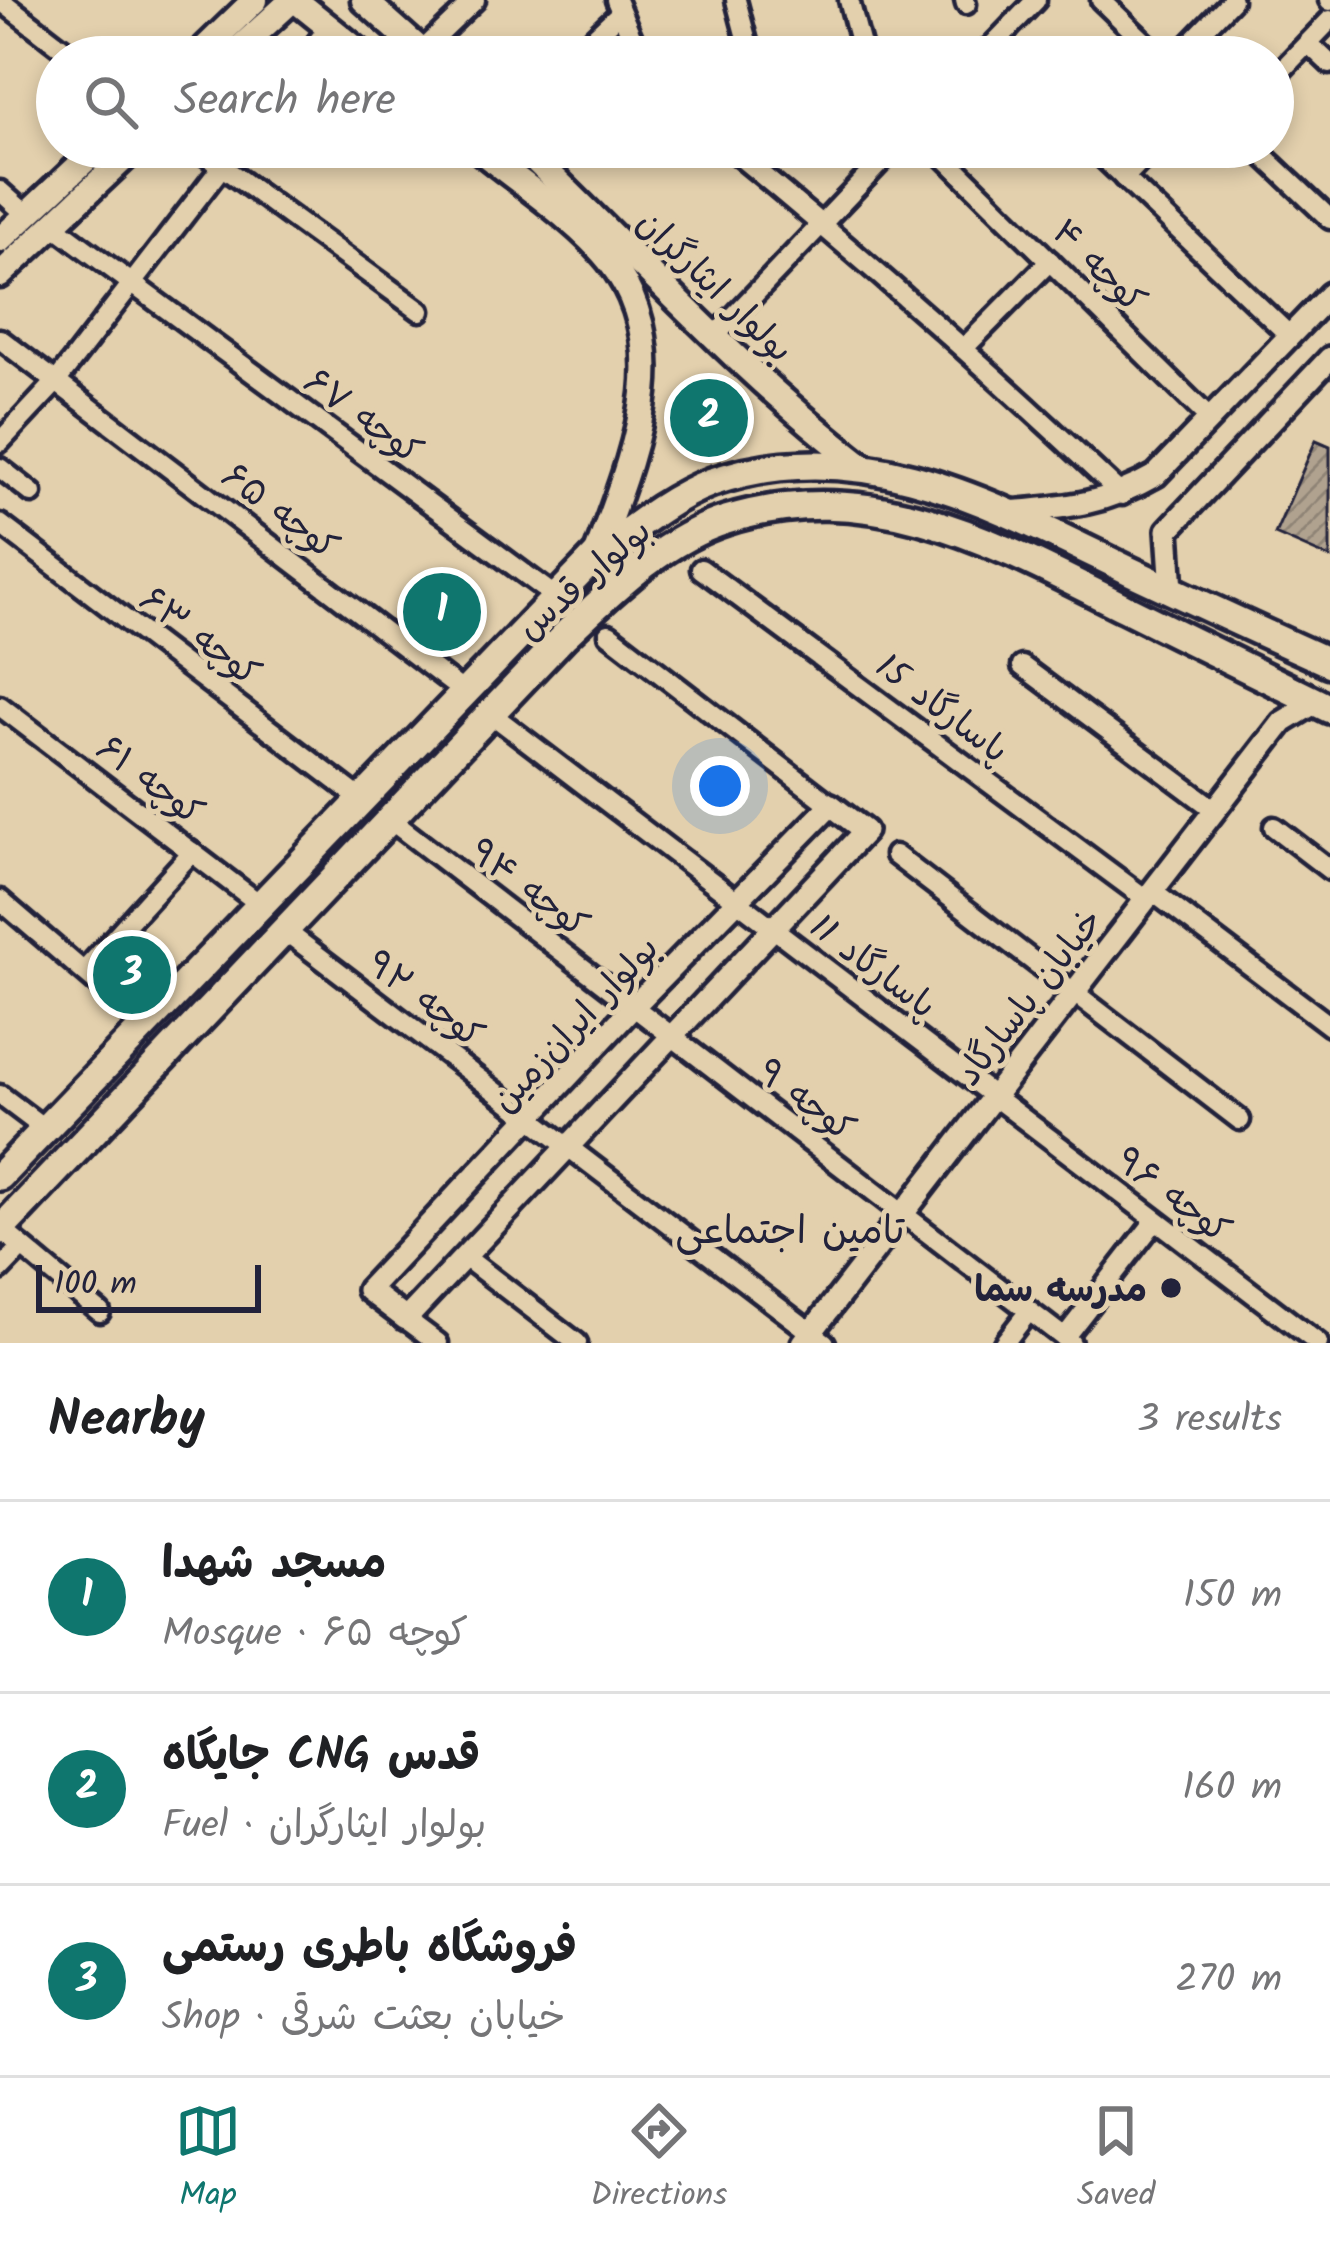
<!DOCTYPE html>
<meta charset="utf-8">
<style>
body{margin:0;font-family:Kalam,"Playpen Sans Arabic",sans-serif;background:#f2f2f2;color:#202124}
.scale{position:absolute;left:36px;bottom:30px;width:225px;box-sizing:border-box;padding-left:12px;border:6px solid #22223b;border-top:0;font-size:33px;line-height:42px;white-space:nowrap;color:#22223b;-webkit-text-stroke:9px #e3d0ad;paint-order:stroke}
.you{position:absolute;left:720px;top:786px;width:42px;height:42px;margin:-30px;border:9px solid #fff;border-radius:50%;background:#1a73e8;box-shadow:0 0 0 18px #1a73e833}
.badge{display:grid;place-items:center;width:78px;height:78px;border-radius:50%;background:#0f766e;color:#fff;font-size:39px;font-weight:700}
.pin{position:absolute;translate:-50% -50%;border:6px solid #fff;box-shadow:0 3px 12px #0006}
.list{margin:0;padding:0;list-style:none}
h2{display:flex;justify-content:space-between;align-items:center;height:156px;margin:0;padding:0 48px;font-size:51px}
h2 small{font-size:39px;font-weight:400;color:#757577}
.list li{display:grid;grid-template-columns:78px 1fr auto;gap:36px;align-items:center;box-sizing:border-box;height:192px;padding:0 48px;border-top:3px solid #e0e0e0}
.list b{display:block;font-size:45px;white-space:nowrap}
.list p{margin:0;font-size:39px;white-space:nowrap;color:#757577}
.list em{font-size:39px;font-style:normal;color:#757577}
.icon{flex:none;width:66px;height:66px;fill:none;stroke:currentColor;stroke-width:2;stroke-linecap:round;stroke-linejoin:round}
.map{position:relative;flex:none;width:1330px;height:1343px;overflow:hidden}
.search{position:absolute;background:#fff;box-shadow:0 6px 18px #0003;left:36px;right:36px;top:36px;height:132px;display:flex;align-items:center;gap:30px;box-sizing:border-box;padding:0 42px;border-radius:66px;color:#757577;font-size:45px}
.sheet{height:732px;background:#fff}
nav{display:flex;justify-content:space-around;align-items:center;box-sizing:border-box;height:168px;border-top:3px solid #e0e0e0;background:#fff;font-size:33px;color:#757577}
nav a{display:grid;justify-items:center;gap:6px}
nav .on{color:#0f766e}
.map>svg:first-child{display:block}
</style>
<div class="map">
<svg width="1330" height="1343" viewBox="0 0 1330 1343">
<defs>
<pattern id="building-hatch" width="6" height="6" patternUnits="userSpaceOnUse" patternTransform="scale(3)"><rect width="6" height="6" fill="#b0a28f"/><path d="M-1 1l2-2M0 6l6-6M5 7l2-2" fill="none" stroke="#8f8476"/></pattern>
</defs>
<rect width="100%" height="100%" fill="#e3d0ad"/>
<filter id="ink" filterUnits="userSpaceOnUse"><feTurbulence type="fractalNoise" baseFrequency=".00833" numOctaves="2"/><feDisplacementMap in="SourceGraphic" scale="24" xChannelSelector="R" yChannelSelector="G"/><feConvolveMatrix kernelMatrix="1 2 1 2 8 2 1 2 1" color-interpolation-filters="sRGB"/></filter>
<g filter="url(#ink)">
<!-- building -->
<g fill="url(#building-hatch)" stroke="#22223b" stroke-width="3">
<path d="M 702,393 L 730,432 L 716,442 L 689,403 Z"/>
<path d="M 1316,440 L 1330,446 L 1330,558 L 1275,534 Z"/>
</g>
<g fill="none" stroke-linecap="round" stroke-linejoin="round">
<defs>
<g id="minor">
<path d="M 0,0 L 74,57"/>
<path d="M 616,0 L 640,57"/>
<path d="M 736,0 L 751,57"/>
<path d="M 849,0 L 864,57"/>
<path d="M 965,0 L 966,4"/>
<path d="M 1101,0 L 1160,57"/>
<path d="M 1329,0 L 1330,1"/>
<path d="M 1308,43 L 1330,64"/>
<path d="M 422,51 L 475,0"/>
<path d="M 306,57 L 329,27"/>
<path d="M 573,57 L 620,13"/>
<path d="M 981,57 L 1036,0"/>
<path d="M 1177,57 L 1232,0"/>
<path d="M 1273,79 L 1330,20"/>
<path d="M 195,147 L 420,311"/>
<path d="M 728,147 C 864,258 994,374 1122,495"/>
<path d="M 1092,147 L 1290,336"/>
<path d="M 1193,147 L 1201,154 L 1208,147"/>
<path d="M 1254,147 L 1330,219"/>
<path d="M 944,157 L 1210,419"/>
<path d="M 1124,178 L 1154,147"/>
<path d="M 0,191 L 27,215"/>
<path d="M 53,225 L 556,597"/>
<path d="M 714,337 L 895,147"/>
<path d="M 0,339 L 465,693"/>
<path d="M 965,347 L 1050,261"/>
<path d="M 0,442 L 56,382 L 237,147"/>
<path d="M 0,468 L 32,493"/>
<path d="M 0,524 L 362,800"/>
<path d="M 701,569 L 1146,899"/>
<path d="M 609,634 L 831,805"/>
<path d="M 1022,666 L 1215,810"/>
<path d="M 0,706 L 261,905"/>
<path d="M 490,713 L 1318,1343"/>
<path d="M 388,818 L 1071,1343"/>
<path d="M 1274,827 L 1330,870"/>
<path d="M 895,855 L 1240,1120"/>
<path d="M 1153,892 L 1330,1026"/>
<path d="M 0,900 L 146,1025"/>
<path d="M 284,930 L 825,1343"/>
<path d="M 84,971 L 192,852"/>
<path d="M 0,1095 L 45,1129"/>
<path d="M 1,1229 L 100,1312"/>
<path d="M 465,1257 L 577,1343"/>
<path d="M 0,1270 L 22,1247"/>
<path d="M 406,1319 L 438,1343"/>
<path d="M 1064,1338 L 1155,1221"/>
<path d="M 1004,1343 L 1029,1311"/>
</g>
<g id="tertiary">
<path d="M 1008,512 C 1066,507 1104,505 1156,475 L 1330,294"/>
<path d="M 1172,590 L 1168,530 L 1330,358"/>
<path d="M 831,805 L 865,831 L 406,1319 L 368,1290 L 633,1007 Z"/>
<path d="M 803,1343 L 1283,722 L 1316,702"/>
</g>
<g id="secondary">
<path d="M 364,0 L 428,57"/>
<path d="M 300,4 L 366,57"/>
<path d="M 196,57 L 255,0"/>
<path d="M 230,57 L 290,2"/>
<path d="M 476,147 C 517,181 576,219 609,260 C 681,351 630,461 596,556"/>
<path d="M 522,147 C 635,255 740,372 864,467"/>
<path d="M 0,240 L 99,147"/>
<path d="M 0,275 L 136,147"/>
</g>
<g id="primary">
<path d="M 0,1176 L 596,556 C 632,529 669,498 712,482 C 863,430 998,507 1130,571 C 1196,602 1263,633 1330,663"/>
<path d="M 0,1230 L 564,636 C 611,592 662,540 726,520 C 873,474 997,544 1125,608 C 1193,642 1261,675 1330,709"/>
</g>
</defs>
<!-- minor casing -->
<use href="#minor" stroke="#22223b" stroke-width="27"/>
<!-- tertiary casing -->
<use href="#tertiary" stroke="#22223b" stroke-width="30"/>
<!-- secondary casing -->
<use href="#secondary" stroke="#22223b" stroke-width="33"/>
<!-- primary casing -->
<use href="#primary" stroke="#22223b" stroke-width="36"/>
<!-- minor -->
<use href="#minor" stroke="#e3d0ad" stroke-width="18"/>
<!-- tertiary -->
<use href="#tertiary" stroke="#e3d0ad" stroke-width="21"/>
<!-- secondary -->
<use href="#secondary" stroke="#e3d0ad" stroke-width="24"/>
<!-- primary -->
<use href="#primary" stroke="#e3d0ad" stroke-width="27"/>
</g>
</g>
<!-- markers -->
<circle fill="#22223b" stroke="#e3d0ad" stroke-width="4.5" cx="1171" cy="1288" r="12"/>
<g text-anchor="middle" stroke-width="10" stroke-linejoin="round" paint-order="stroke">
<!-- street labels -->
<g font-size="36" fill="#22223b" stroke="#e3d0ad">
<text transform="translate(1100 265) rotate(45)" y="13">کوچه ۴</text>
<text transform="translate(716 285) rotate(44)" y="13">بولوار ایثارگران</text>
<text transform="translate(364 415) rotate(36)" y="13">کوچه ۶۷</text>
<text transform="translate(281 510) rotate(37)" y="13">کوچه ۶۵</text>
<text transform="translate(583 578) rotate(-41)" y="13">بولوار قدس</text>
<text transform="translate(201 635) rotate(37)" y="13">کوچه ۶۳</text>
<text transform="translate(943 707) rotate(37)" y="13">پاسارگاد 15</text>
<text transform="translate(151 779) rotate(37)" y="13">کوچه ۶۱</text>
<text transform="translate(530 887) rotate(37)" y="13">کوچه ۹۴</text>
<text transform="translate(874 965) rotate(37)" y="13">پاسارگاد 11</text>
<text transform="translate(1028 996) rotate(-52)" y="13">خیابان پاسارگاد</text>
<text transform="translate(426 998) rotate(37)" y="13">کوچه ۹۲</text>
<text transform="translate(574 1023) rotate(-47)" y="13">بولوار ایران‌زمین</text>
<text transform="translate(807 1099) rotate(37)" y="13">کوچه ۹</text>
<text transform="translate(1174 1194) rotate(37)" y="13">کوچه ۹۶</text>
</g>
<!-- poi labels -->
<g font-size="36" font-weight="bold" fill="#22223b" stroke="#e3d0ad" text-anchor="end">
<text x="1147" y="1301">مدرسه سما</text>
</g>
<!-- neighbourhood labels -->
<g font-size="39" fill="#22223b" stroke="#e3d0ad">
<text x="790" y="1243">تامین اجتماعی</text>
</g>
</g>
</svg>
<div class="scale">100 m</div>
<div class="you"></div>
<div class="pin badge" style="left:442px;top:612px">1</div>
<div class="pin badge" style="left:709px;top:418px">2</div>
<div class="pin badge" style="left:132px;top:975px">3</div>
<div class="search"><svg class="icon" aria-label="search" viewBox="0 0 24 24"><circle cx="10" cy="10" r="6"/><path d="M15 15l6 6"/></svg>Search here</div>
</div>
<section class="sheet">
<h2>Nearby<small>3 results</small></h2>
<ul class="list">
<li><span class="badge">1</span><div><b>مسجد شهدا</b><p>Mosque · کوچه ۶۵</p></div><em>150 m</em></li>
<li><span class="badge">2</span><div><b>جایگاه CNG قدس</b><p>Fuel · بولوار ایثارگران</p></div><em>160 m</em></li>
<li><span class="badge">3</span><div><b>فروشگاه باطری رستمی</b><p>Shop · خیابان بعثت شرقی</p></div><em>270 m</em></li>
</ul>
</section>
<nav>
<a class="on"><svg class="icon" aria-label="map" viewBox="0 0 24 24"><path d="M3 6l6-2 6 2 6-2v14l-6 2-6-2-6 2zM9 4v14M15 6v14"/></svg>Map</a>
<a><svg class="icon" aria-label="directions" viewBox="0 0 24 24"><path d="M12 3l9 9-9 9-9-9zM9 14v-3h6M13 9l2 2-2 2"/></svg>Directions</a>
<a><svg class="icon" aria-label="saved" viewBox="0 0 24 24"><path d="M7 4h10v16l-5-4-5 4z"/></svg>Saved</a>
</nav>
